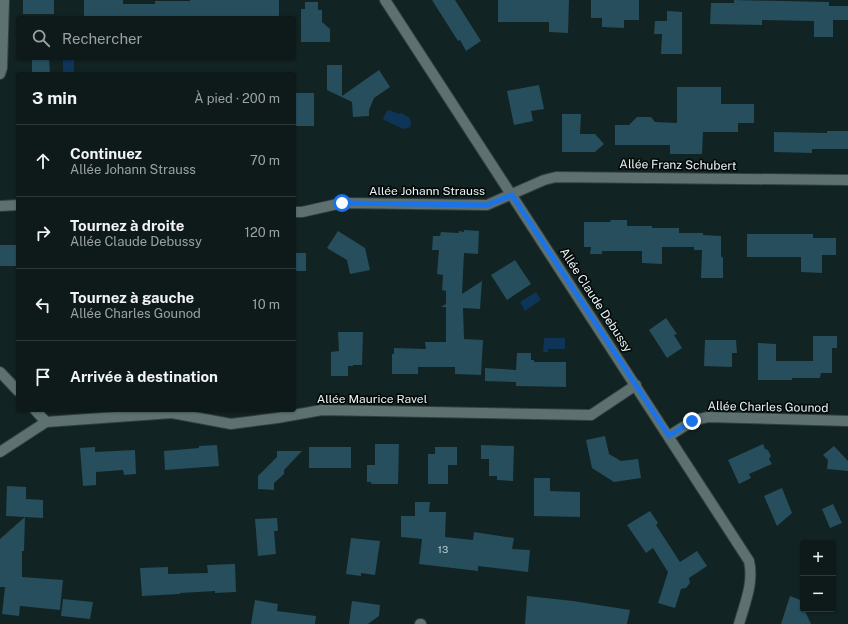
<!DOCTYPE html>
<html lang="fr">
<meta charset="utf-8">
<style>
body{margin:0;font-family:"Public Sans",sans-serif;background:#1c2727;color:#f1f3f6}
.controls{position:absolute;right:12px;bottom:12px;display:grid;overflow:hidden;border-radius:4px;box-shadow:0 1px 3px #0004}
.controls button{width:36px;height:36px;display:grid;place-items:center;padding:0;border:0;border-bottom:1px solid #2e3839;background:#0e1a1a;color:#f1f3f6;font:20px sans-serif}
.stop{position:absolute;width:12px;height:12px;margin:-9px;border:3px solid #1a73e8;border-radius:50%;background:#fff}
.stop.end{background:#1a73e8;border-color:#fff;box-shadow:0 1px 4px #0008}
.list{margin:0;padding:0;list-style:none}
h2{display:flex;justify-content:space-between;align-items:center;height:52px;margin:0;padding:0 16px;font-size:17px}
h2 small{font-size:13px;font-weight:400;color:#9ba1a2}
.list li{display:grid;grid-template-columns:26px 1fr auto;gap:12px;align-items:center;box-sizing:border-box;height:72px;padding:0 16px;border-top:1px solid #2e3839}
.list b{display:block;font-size:15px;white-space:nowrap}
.list p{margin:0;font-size:13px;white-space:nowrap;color:#9ba1a2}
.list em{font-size:13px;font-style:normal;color:#9ba1a2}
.icon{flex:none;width:22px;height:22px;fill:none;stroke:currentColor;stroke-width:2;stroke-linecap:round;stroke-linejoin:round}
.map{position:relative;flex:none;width:848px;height:624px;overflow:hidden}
.search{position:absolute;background:#0e1a1a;box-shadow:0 1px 3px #0004;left:16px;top:16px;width:280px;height:44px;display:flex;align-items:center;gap:10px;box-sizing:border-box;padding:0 14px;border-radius:4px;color:#9ba1a2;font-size:15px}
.panel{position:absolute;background:#0e1a1a;box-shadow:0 1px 3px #0004;left:16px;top:72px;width:280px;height:340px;border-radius:4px}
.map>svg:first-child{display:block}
</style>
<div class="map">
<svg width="848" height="624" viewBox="0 0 848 624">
<rect width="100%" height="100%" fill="#122323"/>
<!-- water -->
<g fill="#0e3457">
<path d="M 60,58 L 74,58 L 74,74 L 63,73 L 63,61 Z"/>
<path d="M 389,110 L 399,114 L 401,113 L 410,118 L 411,123 L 410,127 L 403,129 L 384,120 L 383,118 L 387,111 Z"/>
<path d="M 536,292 L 541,300 L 525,311 L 520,302 Z"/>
<path d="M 544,338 L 565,338 L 565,349 L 548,349 L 548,352 L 543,352 Z"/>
</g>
<!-- building -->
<g fill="#264e5c">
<rect x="23" y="0" width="31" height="14"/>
<path d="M 84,0 L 123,0 L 123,4 L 155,4 L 155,1 L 190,1 L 190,0 L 279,0 L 279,16 L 228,16 L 228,18 L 84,18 Z"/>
<path d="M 432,0 L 455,0 L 481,41 L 466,51 L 460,40 L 458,41 Z"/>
<path d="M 498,0 L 569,0 L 568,33 L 549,32 L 549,22 L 498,22 Z"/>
<path d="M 591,0 L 639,0 L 639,20 L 624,20 L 624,28 L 602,27 L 602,18 L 591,18 Z"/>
<path d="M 734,0 L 829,2 L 829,6 L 848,6 L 848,20 L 833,20 L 833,37 L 814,37 L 814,21 L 762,20 L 762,25 L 710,24 L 711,3 L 734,3 Z"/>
<path d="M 305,2 L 318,2 L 318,10 L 322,10 L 322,22 L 330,29 L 330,42 L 301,42 L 301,9 L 305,9 Z"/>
<path d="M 667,11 L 682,12 L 682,54 L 661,54 L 662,34 L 654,34 L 655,21 L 667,21 Z"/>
<path d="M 32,58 L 49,58 L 50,74 L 32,74 Z"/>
<path d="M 327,65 L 342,65 L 342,96 L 379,70 L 390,87 L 374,98 L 369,110 L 369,116 L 353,117 L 352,102 L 327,90 Z"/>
<path d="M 539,85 L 544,109 L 531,111 L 533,121 L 514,125 L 507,91 Z"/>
<path d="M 677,87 L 721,87 L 721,104 L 754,104 L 754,123 L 738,123 L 738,132 L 703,132 L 702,154 L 670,154 L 670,145 L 615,145 L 615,125 L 629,125 L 637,117 L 651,117 L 655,122 L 677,123 Z"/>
<rect x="294" y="93" width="20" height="33"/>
<path d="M 562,114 L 581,114 L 580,134 L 595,134 L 604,144 L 595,152 L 562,152 Z"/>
<path d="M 827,131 L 848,131 L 848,149 L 812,149 L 812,153 L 774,152 L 774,132 L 827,133 Z"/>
<path d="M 611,220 L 627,220 L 627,226 L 652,226 L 652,228 L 679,228 L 679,233 L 703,233 L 703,235 L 721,236 L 721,256 L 723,258 L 723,278 L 701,278 L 702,250 L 694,250 L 694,247 L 662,247 L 662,264 L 642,263 L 642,251 L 602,251 L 602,254 L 590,254 L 591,247 L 584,247 L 584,222 L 610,222 Z"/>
<path d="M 464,230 L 479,231 L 478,254 L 464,253 L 462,294 L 482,281 L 480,309 L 463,308 L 464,339 L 483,340 L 481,375 L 455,374 L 455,367 L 418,367 L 418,374 L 392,374 L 392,354 L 394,354 L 394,348 L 426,349 L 425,342 L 446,342 L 446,307 L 441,307 L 446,304 L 446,291 L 442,290 L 443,275 L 437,274 L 439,250 L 432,250 L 433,236 L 440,236 L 441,232 L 459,233 L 459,231 L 464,232 Z"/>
<path d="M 338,231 L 365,248 L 370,270 L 350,274 L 347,260 L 327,248 Z"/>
<path d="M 747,234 L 813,234 L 813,238 L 836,238 L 836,255 L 822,255 L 822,273 L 801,272 L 801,257 L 747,257 Z"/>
<rect x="0" y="245" width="18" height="21"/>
<rect x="294" y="253" width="12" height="18"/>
<path d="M 515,260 L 531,284 L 507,300 L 491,275 Z"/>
<path d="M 666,318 L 677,334 L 674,335 L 682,348 L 667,358 L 649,330 Z"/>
<path d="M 338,332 L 363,332 L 362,365 L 353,365 L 353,366 L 348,366 L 348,376 L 331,376 L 331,352 L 339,351 Z"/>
<path d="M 813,336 L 837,336 L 837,348 L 832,348 L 832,373 L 821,373 L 820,378 L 792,378 L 792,380 L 758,380 L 758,343 L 776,344 L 776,361 L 813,361 Z"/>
<path d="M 705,340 L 736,340 L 737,353 L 732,353 L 732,367 L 704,366 Z"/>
<path d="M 517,353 L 531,353 L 531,360 L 534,360 L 534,362 L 566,362 L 566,387 L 516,386 L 516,382 L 485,381 L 485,368 L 516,370 Z"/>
<path d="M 605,436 L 609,454 L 621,461 L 638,459 L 641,478 L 614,482 L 592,468 L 586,440 Z"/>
<path d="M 375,444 L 399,444 L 398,484 L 371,484 L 371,482 L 367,482 L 367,465 L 375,465 Z"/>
<path d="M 763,444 L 765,449 L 768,450 L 771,456 L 769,459 L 772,464 L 749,474 L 751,478 L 739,484 L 728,460 Z"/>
<path d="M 217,445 L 219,466 L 165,470 L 164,451 L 199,448 L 199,446 Z"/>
<path d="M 481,445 L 514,446 L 513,481 L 497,480 L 497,476 L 489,476 L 489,459 L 481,459 Z"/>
<path d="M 834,446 L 848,461 L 848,471 L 827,469 L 828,460 L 823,455 Z"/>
<path d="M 95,447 L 95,452 L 135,450 L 136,474 L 124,475 L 123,470 L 96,472 L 96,485 L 83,486 L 80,448 Z"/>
<rect x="309" y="447" width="42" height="21"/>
<path d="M 435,447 L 457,447 L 457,465 L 448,465 L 448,484 L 428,484 L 428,454 L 435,454 Z"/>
<path d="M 277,451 L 302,451 L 284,470 L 284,474 L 274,483 L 274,490 L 258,489 L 258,476 L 277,457 Z"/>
<path d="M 534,478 L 550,478 L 550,491 L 580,492 L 580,517 L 534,516 Z"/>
<path d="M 7,486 L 26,487 L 26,499 L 43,500 L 43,518 L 25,517 L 24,551 L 22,551 L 22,577 L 63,580 L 60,610 L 20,606 L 19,616 L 2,614 L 5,587 L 0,587 L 0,539 L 25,517 L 6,516 Z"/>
<path d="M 782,488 L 792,513 L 777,526 L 764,496 Z"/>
<path d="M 415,502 L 430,502 L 429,512 L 446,512 L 445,537 L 473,540 L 474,532 L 514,538 L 512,549 L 530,550 L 528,572 L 478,566 L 478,571 L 419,564 L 422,539 L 401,537 L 401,516 L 415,516 Z"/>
<path d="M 833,504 L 842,523 L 830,528 L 822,509 Z"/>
<path d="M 650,511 L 658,523 L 656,525 L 680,562 L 697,551 L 707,566 L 689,578 L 690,583 L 686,588 L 681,589 L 675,608 L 658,603 L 668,572 L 653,548 L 646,553 L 627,525 Z"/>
<path d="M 277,518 L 278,531 L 274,531 L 276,554 L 258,556 L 255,519 Z"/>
<path d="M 351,538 L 380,541 L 375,575 L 361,573 L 361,576 L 346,574 Z"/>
<path d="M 235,564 L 236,592 L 215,593 L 215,591 L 180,593 L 180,594 L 142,596 L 140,568 L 168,567 L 168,574 L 208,573 L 207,565 Z"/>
<path d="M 527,596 L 573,601 L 630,610 L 627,624 L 525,624 Z"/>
<path d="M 790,596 L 803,601 L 803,609 L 804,609 L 811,624 L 781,624 Z"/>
<path d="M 63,599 L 93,602 L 90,619 L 61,616 Z"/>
<path d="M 255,600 L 278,604 L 277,611 L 316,616 L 315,624 L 251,624 Z"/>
<path d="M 352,601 L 380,605 L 379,616 L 368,624 L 349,624 Z"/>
</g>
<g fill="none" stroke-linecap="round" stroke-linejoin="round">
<defs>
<g id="street">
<path d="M 385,0 L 749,561 C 754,582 745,603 739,624"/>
<path d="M 0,74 L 2,68 L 4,0"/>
<path d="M 0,206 L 18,205"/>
<path d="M 294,212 L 302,212 L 342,203 L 487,205 L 544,180 L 556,177 L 848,180"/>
<path d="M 0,372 L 18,391"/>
<path d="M 35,410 L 46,422 L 172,413 L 231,424 L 277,418 L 322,410 L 591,415 L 636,385"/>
<path d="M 669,436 C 682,428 693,419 708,417 L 848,421"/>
<path d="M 0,452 L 46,422"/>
<path d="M 420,624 L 421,624"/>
</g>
</defs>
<!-- street casing -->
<use href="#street" stroke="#33403f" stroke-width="12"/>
<!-- street -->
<use href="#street" stroke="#5d7170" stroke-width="10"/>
</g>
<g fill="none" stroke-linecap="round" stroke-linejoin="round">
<!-- route -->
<path stroke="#1a73e8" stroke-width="5" d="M 342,203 L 487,205 L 512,195 L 669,436 L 692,421"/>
</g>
<g text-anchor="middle" stroke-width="3.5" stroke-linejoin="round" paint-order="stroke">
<!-- number labels -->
<g font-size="10" fill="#b8cacd">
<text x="443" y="553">13</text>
</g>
<!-- street labels -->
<g font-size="12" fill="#e9f3f3" stroke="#050b0b">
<text transform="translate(678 165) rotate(1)" y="4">Allée Franz Schubert</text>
<text x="427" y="195">Allée Johann Strauss</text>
<text transform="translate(596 300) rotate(57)" y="4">Allée Claude Debussy</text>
<text x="372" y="403">Allée Maurice Ravel</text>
<text transform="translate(768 407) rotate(1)" y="4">Allée Charles Gounod</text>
</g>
</g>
</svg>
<div class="controls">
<button>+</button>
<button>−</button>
</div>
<div class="stop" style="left:342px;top:203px"></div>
<div class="stop end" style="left:692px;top:421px"></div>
<div class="search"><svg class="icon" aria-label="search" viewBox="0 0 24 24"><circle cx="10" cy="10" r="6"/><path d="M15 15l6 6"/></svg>Rechercher</div>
<section class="panel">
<h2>3 min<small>À pied · 200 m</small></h2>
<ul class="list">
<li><svg class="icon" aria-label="ahead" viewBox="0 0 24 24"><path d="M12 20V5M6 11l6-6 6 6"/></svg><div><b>Continuez</b><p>Allée Johann Strauss</p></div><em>70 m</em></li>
<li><svg class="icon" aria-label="right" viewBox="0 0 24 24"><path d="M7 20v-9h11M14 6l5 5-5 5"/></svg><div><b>Tournez à droite</b><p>Allée Claude Debussy</p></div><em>120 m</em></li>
<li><svg class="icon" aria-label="left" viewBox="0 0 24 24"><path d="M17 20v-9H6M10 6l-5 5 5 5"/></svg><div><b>Tournez à gauche</b><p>Allée Charles Gounod</p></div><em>10 m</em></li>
<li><svg class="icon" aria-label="arrive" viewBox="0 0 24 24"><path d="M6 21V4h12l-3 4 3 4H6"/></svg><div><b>Arrivée à destination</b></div></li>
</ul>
</section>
</div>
